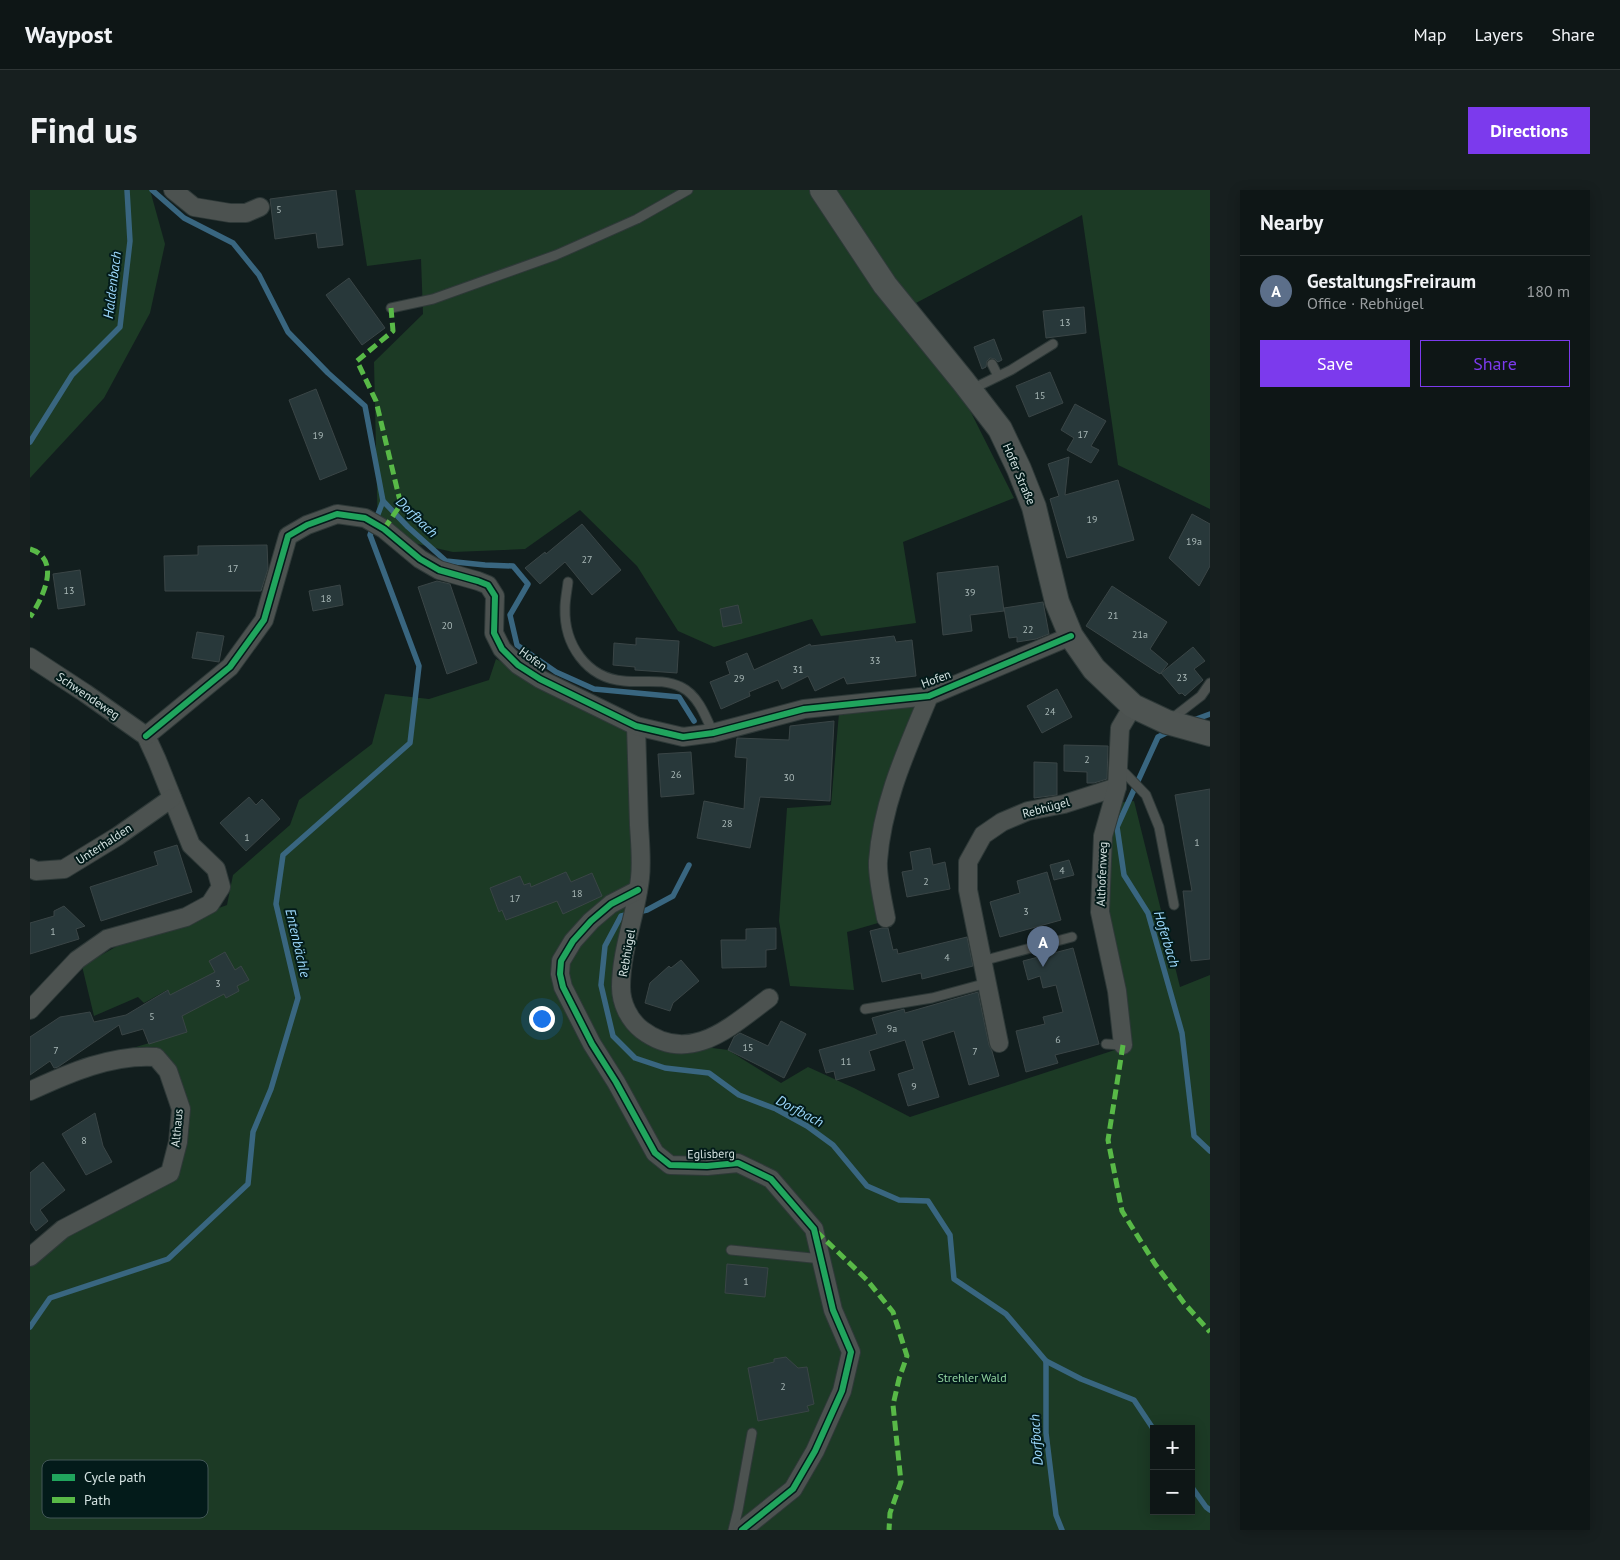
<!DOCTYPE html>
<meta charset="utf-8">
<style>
body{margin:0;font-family:"PT Sans",sans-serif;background:#171f1f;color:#f1f3f6}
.controls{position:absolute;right:15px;bottom:15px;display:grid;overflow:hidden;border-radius:0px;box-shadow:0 2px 12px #0003}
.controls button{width:45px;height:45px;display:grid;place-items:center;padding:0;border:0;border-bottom:1px solid #2e3535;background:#0e1616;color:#f1f3f6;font:25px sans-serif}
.you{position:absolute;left:511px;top:828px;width:18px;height:18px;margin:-12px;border:4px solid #fff;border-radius:50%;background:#1a73e8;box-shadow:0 0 0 8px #1a73e833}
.badge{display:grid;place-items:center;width:32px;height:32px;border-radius:50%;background:#7c3aed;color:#fff;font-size:16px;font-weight:700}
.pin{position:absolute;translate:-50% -41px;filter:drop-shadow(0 1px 2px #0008)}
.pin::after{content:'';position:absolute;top:26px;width:18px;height:15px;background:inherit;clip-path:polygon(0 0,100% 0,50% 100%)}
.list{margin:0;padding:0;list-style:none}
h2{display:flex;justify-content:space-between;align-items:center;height:65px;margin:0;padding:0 20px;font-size:21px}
h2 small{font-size:16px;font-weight:400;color:#9b9fa1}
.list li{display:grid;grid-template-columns:32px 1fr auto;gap:15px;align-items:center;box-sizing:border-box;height:70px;padding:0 20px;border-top:1px solid #2e3535}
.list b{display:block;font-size:19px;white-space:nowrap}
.list p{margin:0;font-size:16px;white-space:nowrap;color:#9b9fa1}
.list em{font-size:16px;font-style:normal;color:#9b9fa1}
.actions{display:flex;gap:10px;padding:15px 20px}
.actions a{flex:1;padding:11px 0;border:1px solid #7c3aed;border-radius:0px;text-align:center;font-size:18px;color:#7c3aed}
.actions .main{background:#7c3aed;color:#fff}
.map{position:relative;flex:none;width:1180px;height:1340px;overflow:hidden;border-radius:0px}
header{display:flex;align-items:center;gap:30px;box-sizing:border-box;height:70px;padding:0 25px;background:#0e1616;border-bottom:1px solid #2e3535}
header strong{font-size:24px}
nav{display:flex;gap:28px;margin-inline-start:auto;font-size:18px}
.intro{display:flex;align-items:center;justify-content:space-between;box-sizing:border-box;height:120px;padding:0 30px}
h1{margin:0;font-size:35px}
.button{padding:12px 22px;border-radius:0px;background:#7c3aed;color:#fff;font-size:18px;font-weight:700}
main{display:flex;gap:30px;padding:0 30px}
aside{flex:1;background:#0e1616;border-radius:0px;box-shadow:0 2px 12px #0003}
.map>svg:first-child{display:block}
</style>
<header>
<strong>Waypost</strong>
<nav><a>Map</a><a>Layers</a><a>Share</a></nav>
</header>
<div class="intro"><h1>Find us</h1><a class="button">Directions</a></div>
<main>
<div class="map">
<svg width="1180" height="1340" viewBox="0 0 1180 1340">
<rect width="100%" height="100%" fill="#121e1e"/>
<!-- green -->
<g fill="#1c3a25" fill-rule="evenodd">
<path d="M 0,0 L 120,0 L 135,54 L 120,123 L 74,208 L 0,288 Z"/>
<path d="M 325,0 L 1180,0 L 1180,319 L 1088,275 L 1052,25 L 886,113 L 984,308 L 873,352 L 886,433 L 791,446 L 782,429 L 684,457 L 648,441 L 607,376 L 550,320 L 495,359 L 423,362 L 348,345 L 344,172 L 393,124 L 391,69 L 337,76 Z"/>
<path d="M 466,469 L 598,538 L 608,700 L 594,769 L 603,833 L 659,855 L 698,860 L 751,893 L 778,877 L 824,898 L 880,927 L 1097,856 L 1073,722 L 1077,646 L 1086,613 L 1104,611 L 1150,797 L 1180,785 L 1180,1340 L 0,1340 L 0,1067 L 140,983 L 148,952 L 138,881 L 96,860 L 156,842 L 147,810 L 143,811 L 137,800 L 114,813 L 108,807 L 64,826 L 52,776 L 89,755 L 197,715 L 203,685 L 260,635 L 269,610 L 342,554 L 355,504 L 399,509 L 459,490 ZM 1124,1239 L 1161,1239 L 1161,1321 L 1124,1321 Z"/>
<path d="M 885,517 L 841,663 L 848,733 L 817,742 L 824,800 L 760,796 L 749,731 L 757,618 L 801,615 L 809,523 Z"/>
</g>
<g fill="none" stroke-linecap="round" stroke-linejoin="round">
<!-- stream -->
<g stroke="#396680" stroke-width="5.5">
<path d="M 122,0 L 154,28 L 203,53 L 229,85 L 258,142 L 298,183 L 335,216 L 353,311 L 378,337 L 416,371 L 455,375 L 483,376 L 498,394 L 480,425 L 487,455 L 526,482 L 564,499 L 649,507 L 664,531"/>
<path d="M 0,252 L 42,185 L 90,137 L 100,51 L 97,0"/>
<path d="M 1161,531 L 1180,524"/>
<path d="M 1142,540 L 1128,547 L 1087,637 L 1094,685 L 1118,723 L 1152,843 L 1164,946 L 1180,961"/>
<path d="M 659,675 L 643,706 L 617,720 L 591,726 L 575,756 L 571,795 L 583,846 L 605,868 L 635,878 L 679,883 L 709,905 L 746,919 L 777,936 L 803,955 L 837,996 L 869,1010 L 898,1011 L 920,1045 L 924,1089 L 976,1124 L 1016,1171 L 1016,1243 L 1026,1325 L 1032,1340"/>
<path d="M 0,1137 L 20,1108 L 138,1069 L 218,994 L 223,942 L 241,899 L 268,808 L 246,714 L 253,665 L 380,553 L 389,476 L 340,345 L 353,311"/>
<path d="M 1016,1171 L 1051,1189 L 1104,1210 L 1124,1240"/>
<path d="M 1161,1296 L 1176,1317 L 1180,1320"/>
</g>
</g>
<!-- building -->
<g fill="#28383a" stroke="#3a4546">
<path d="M 306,0 L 313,55 L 288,58 L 286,43 L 245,49 L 240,9 Z"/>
<path d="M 319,88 L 355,138 L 332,155 L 296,105 Z"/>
<path d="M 1054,117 L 1056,143 L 1016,148 L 1013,121 Z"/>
<path d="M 964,149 L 972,170 L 968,172 L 965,169 L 960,168 L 957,171 L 956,177 L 952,179 L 944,157 Z"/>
<path d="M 1020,182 L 1033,213 L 999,227 L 986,196 Z"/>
<path d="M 286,199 L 317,279 L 290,290 L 259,210 Z"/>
<path d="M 1045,214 L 1076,231 L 1061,256 L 1069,260 L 1061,273 L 1037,260 L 1044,248 L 1031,240 Z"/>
<path d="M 1039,267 L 1035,305 L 1088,290 L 1104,350 L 1037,368 L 1020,309 L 1029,306 L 1018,274 Z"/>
<path d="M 1162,324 L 1180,334 L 1180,376 L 1169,396 L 1139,368 Z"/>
<path d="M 552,334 L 591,380 L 562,405 L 535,372 L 510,394 L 495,378 L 515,362 L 516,364 Z"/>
<path d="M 237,355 L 238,379 L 231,401 L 135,401 L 134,366 L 168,365 L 168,356 Z"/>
<path d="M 968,376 L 974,421 L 940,425 L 942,441 L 913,445 L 907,383 Z"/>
<path d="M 50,380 L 55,415 L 28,419 L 23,384 Z"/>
<path d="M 407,391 L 420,394 L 447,473 L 417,484 L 388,397 Z"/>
<path d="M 310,395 L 313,415 L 283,421 L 279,401 Z"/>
<path d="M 1082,396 L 1137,432 L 1120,459 L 1138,474 L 1130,484 L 1056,436 Z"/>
<path d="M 1013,412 L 1019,444 L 1006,449 L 987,452 L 987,447 L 979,448 L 974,418 Z"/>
<path d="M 708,415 L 712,433 L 693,437 L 690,419 Z"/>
<path d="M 167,442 L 194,446 L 189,472 L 162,468 Z"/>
<path d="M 864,446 L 866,452 L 882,450 L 886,486 L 817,494 L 814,487 L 785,501 L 778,486 L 752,499 L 748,490 L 719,502 L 720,506 L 691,519 L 680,492 L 700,484 L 696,472 L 717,463 L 724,480 L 780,454 L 781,456 Z"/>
<path d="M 606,448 L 649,451 L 647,483 L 605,480 L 605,477 L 583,475 L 584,453 L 606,455 Z"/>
<path d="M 1163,457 L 1175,471 L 1164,479 L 1173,490 L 1155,506 L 1152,503 L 1149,504 L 1131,483 Z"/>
<path d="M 1027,499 L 1042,527 L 1012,543 L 997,516 Z"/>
<path d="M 804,531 L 800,611 L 730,607 L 720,658 L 667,648 L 674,611 L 714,619 L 717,568 L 705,567 L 707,548 L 759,550 L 760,536 Z"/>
<path d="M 1034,555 L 1078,556 L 1077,589 L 1064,593 L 1057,593 L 1057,582 L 1034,581 Z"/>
<path d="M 661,562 L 664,604 L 631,607 L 628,564 Z"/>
<path d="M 1004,572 L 1027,573 L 1027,605 L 1004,608 Z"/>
<path d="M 1180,599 L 1180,769 L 1161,771 L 1153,701 L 1162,701 L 1145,605 Z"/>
<path d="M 219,607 L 226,615 L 232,609 L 250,629 L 216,661 L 190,633 Z"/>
<path d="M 147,655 L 162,702 L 71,731 L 60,697 L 128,675 L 124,662 Z"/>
<path d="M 900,658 L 903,675 L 915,672 L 920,699 L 877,707 L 872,682 L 883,680 L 880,662 Z"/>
<path d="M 1039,670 L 1044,685 L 1024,690 L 1020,675 Z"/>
<path d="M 536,682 L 541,692 L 562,683 L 572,706 L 533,724 L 527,711 L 476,730 L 472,720 L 469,722 L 460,698 L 490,686 L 494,695 L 500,693 L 501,697 Z"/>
<path d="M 1017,682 L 1031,730 L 970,747 L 960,712 L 990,703 L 987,691 Z"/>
<path d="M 34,716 L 55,736 L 46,739 L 49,749 L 0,764 L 0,733 L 24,726 L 24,721 Z"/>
<path d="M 746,738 L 746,759 L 736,760 L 736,777 L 692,778 L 691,750 L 716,750 L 716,739 Z"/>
<path d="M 852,738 L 858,738 L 863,760 L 867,759 L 868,764 L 937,747 L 943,776 L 892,789 L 891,783 L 852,792 L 840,741 Z"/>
<path d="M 1043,758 L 1069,854 L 1025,865 L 1028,873 L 996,882 L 986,841 L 1015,834 L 1013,827 L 1033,822 L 1026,795 L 1013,798 L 1010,786 L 998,790 L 993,771 Z"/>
<path d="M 195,762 L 205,780 L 211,776 L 219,790 L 207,796 L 209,801 L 196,808 L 194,804 L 152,826 L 157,842 L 119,854 L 113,839 L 92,845 L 89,835 L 28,877 L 24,878 L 20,871 L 0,885 L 0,847 L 30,827 L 60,822 L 64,832 L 96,825 L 138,800 L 140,805 L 185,782 L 179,771 Z"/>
<path d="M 651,770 L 669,791 L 643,813 L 640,821 L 615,813 L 620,793 L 639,776 L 641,778 Z"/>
<path d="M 948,802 L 959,855 L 962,861 L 969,886 L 939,895 L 924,841 L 892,851 L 909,907 L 878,916 L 868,884 L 884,879 L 875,850 L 839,861 L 845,880 L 806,890 L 804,881 L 796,883 L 789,860 L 847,844 L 842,828 L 874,819 L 875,823 Z"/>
<path d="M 751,831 L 776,844 L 754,888 L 698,860 L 704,847 L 710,843 L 738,856 Z"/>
<path d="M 65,923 L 73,956 L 82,972 L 56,985 L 32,944 Z"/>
<path d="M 13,972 L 35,1000 L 10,1020 L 18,1031 L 6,1041 L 0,1032 L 0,983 Z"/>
<path d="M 697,1074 L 738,1078 L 735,1107 L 695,1103 Z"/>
<path d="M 756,1167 L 768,1178 L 777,1177 L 784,1214 L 777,1216 L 779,1221 L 728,1231 L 718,1178 L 744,1172 L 744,1169 Z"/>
</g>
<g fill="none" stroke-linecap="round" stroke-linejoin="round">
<defs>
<g id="lane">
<path d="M 361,118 L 403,109 L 526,65 L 607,29 L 658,0"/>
<path d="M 962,174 L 968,186"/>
<path d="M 940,200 L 981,180 L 1023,154"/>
<path d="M 538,392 C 537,401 535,410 535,418 C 534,454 556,488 594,491 C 612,493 633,488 651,497 C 668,505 676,527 683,543"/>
<path d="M 1140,530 L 1171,506 L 1180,493"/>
<path d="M 1088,576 L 1116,605 L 1129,637 L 1144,715"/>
<path d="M 952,771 L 1042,747"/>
<path d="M 835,819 L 902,808 L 957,793"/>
<path d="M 1076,854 L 1093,855"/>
<path d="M 701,1060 L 792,1069"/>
<path d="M 703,1340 L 708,1320 L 722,1243"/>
</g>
<g id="street">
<path d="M 143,0 L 164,17 L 200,23 L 216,23 L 230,17"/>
<path d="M 0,467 L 55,503 L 116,546 L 127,570 L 161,655 L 186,679 L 191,697 L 180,714 L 156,727 L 77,749 L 47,770 L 0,820"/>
<path d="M 606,536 C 607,569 608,602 609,635 C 610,652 612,671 610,688 C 606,725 591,760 591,797 C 591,813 599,830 612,840 C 660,876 700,837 739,808"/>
<path d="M 116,546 L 200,477 L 234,430 L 258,346 L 277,335 L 307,324 L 335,328 L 354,339 L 390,369 L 409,380 L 448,391 L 458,395 L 465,406 L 464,443 L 472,459 L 488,475 L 510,489 L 606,536 L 653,547 L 683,543 L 774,519 L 899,506 L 1041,446"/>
<path d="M 0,678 L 6,681 L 34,679 L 88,646 L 142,608"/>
<path d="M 608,700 L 581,714 L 561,731 L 543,751 L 531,771 L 530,784 L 533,797 L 562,854 L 586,892 L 625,963 L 640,975 L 677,976 L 708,973 L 741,989 L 784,1039 L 803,1120 L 821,1162 L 812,1201 L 785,1261 L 763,1299 L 712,1340"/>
<path d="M 856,728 C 853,712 847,687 848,671 C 852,613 877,559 899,506"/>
<path d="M 969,853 L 938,700 L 938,672 L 953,645 L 972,632 L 998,621 L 1034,614 L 1087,597"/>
<path d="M 1093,855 L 1087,801 L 1070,722 L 1073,646 L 1087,597 L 1090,538 L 1103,516"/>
<path d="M 0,901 C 39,883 82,864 126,867 L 138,881 L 151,919 L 148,952 L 140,983 L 33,1039 L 0,1067"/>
</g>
<path id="secondary" d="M 792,0 L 855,95 L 933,191 L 970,239 L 989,279 L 1004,317 L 1027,412 L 1041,446 L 1064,479 L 1103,516 L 1137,532 L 1180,544"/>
</defs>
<!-- lane casing -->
<use href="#lane" stroke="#2e3938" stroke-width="11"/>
<!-- street casing -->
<use href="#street" stroke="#2e3938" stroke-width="20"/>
<!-- secondary casing -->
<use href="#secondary" stroke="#2e3938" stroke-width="26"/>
<!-- lane -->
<use href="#lane" stroke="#4c5250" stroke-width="9"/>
<!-- street -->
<use href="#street" stroke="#4c5250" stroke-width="18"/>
<!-- secondary -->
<use href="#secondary" stroke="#4e5452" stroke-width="24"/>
<!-- quiet -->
<g stroke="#58b947" stroke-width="5" stroke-dasharray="10 5" stroke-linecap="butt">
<path d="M 354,339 L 369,317 L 370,311 L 346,211 L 327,171 L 363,141 L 361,118"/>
<path d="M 0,359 C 32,369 13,408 0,427"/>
<path d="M 1093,855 L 1078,950 L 1092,1021 L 1125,1074 L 1154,1113 L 1180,1142"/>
<path d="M 786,1041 L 837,1090 L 863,1122 L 877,1166 L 869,1189 L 863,1215 L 871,1292 L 860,1323 L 859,1340"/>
</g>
<defs>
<g id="cycleway">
<path d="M 116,546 L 200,477 L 234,430 L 258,346 L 277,335 L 307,324 L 335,328 L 354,339 L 390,369 L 409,380 L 448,391 L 458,395 L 465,406 L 464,443 L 472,459 L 488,475 L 510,489 L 606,536 L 653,547 L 683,543 L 774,519 L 899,506 L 1041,446"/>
<path d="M 608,700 L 581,714 L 561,731 L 543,751 L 531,771 L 530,784 L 533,797 L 562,854 L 586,892 L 625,963 L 640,975 L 677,976 L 708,973 L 741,989 L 784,1039 L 803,1120 L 821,1162 L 812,1201 L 785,1261 L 763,1299 L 712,1340"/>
</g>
</defs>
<!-- cycleway casing -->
<use href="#cycleway" stroke="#031b1a" stroke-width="9"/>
<!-- cycleway -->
<use href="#cycleway" stroke="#20a55d" stroke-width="6"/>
</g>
<g text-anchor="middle" stroke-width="4" stroke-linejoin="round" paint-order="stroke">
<!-- number labels -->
<g font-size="10" fill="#a9b8b7">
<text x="249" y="23">5</text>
<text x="1035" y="136">13</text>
<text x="1010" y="209">15</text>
<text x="1053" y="248">17</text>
<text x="288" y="249">19</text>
<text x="1062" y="333">19</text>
<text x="1164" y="355">19a</text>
<text x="557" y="373">27</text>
<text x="203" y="382">17</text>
<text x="39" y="404">13</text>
<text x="940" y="406">39</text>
<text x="296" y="412">18</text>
<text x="1083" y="429">21</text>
<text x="417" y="439">20</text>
<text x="998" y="443">22</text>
<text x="1110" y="448">21a</text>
<text x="845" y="474">33</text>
<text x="768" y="483">31</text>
<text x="1152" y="491">23</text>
<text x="709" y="492">29</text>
<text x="1020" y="525">24</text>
<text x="1057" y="573">2</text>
<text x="646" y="588">26</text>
<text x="759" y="591">30</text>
<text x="697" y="637">28</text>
<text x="217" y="651">1</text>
<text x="1167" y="656">1</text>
<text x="1032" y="684">4</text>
<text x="896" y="695">2</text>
<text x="547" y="707">18</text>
<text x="485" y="712">17</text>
<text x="996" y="725">3</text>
<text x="23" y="745">1</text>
<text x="917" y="771">4</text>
<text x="188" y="797">3</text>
<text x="122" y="830">5</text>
<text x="862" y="842">9a</text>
<text x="1028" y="853">6</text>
<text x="718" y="861">15</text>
<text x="26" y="864">7</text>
<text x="945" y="865">7</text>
<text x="816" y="875">11</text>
<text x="884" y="900">9</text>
<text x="54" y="954">8</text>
<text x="716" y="1095">1</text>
<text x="753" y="1200">2</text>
</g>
<!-- street labels -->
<g font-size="12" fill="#d4e2e1" stroke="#031b1a">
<text transform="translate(989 284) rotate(67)" y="4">Hofer Straße</text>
<text transform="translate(503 469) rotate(36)" y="4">Hofen</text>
<text transform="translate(906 489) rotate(-20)" y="4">Hofen</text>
<text transform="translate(58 506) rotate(34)" y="4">Schwendeweg</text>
<text transform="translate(1016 618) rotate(-15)" y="4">Rebhügel</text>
<text transform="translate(74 654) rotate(-33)" y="4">Unterhalden</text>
<text transform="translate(1072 684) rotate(-88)" y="4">Althofenweg</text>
<text transform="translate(597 763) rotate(-80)" y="4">Rebhügel</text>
<text transform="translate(147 938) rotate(-85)" y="4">Althaus</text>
<text transform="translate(681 964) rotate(-1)" y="4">Eglisberg</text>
</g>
<!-- park labels -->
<g font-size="12" fill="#93d5a1" stroke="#031b1a">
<text x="942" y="1192">Strehler Wald</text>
</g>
<!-- water labels -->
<g font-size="14" font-style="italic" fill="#9cd8fc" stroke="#031b1a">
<text transform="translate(82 95) rotate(-83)" y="5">Haldenbach</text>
<text transform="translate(387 327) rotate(44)" y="5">Dorfbach</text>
<text transform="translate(1137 749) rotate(73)" y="5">Hoferbach</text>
<text transform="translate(268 753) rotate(77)" y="5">Entenbächle</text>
<text transform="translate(770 921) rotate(28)" y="5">Dorfbach</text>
<text transform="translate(1006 1250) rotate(-94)" y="5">Dorfbach</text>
</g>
</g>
<!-- legend -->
<rect x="12" y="1270" width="166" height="58" rx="8" fill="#031b1a" stroke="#425756" stroke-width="1"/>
<rect x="22" y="1284" width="23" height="7" fill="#20a55d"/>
<rect x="22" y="1307" width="23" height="6" fill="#58b947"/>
<g font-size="14" fill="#d4e2e1">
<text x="54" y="1292">Cycle path</text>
<text x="54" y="1315">Path</text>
</g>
</svg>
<div class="controls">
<button>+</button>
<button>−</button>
</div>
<div class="you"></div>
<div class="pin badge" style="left:1013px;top:777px;background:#5c6f8a">A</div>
</div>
<aside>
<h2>Nearby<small></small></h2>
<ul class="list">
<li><span class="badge" style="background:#5c6f8a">A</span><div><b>GestaltungsFreiraum</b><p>Office · Rebhügel</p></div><em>180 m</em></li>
</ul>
<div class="actions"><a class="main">Save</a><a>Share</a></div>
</aside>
</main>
